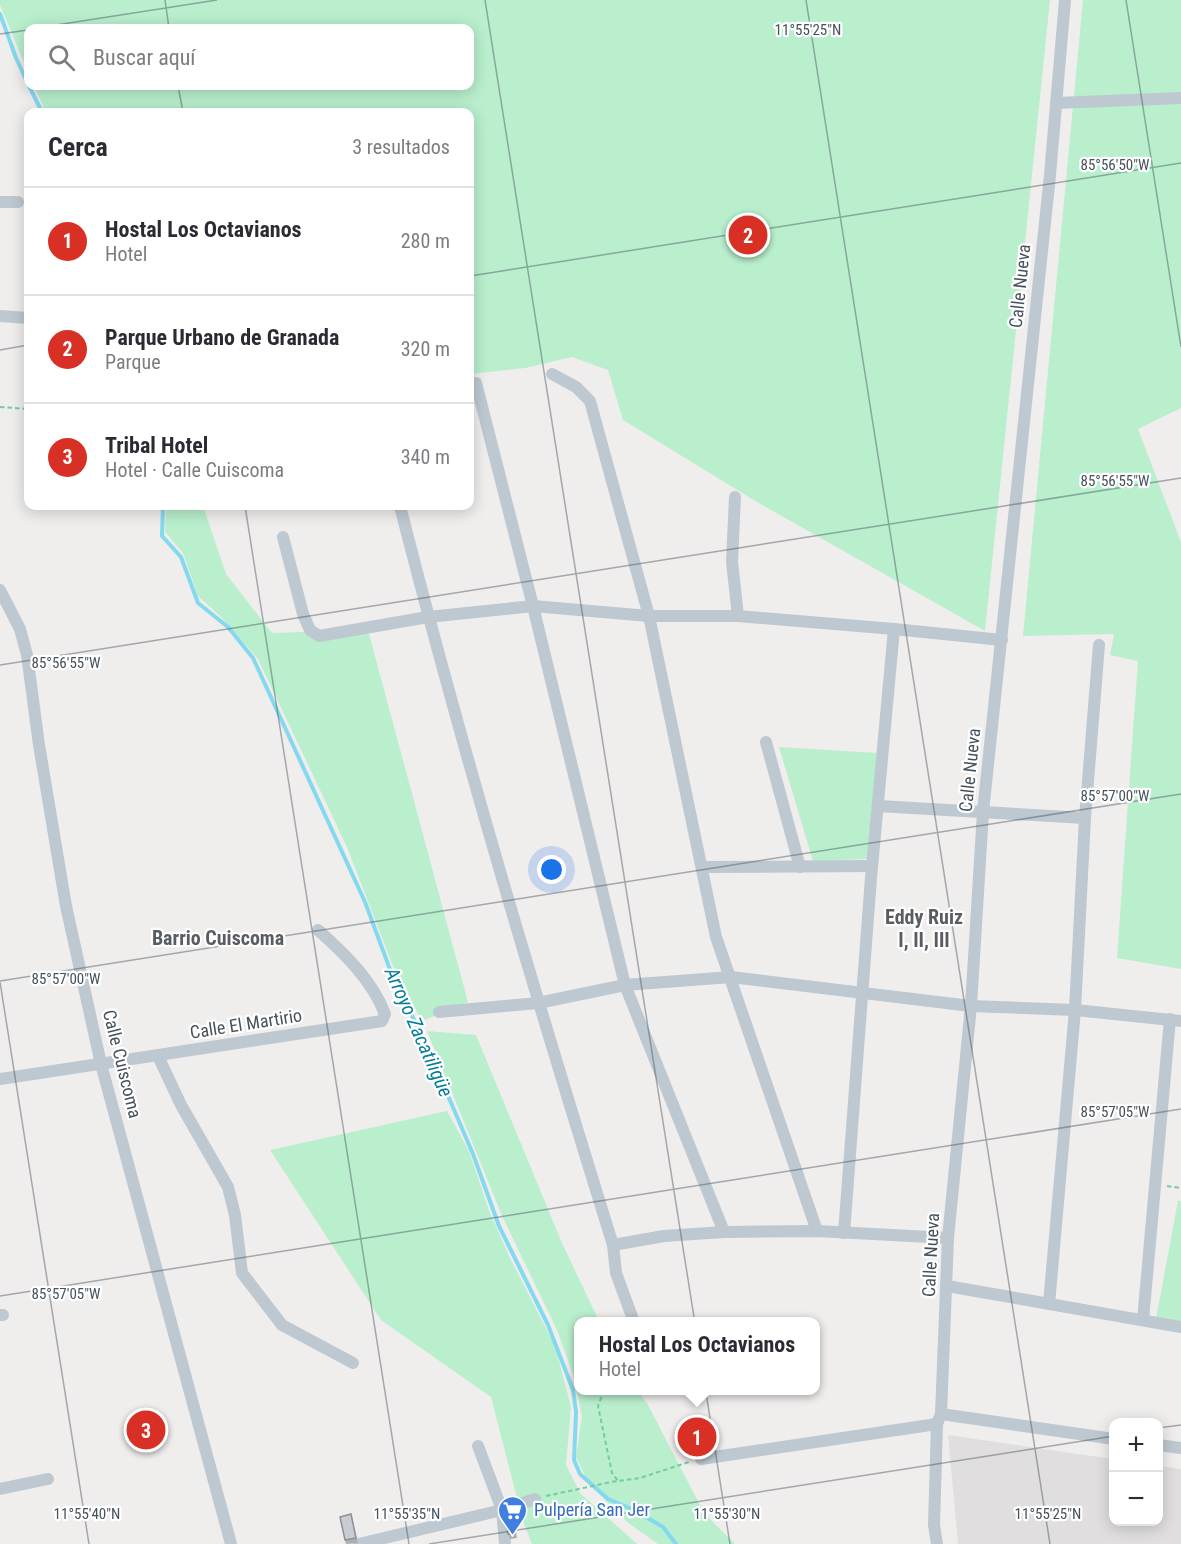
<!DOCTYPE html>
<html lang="es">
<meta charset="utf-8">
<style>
body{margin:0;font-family:"Roboto Condensed",sans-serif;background:#f2f2f3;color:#2b2b33}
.controls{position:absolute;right:18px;bottom:18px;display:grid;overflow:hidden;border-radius:12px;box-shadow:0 3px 15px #0003}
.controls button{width:54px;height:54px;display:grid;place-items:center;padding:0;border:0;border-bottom:2px solid #e1e1e2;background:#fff;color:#2b2b33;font:30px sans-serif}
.you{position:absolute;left:552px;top:870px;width:21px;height:21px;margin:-15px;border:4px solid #fff;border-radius:50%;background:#1a73e8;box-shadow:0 0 0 9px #1a73e833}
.badge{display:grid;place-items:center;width:39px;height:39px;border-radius:50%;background:#d93025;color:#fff;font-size:20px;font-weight:700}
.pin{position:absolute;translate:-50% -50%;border:3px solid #fff;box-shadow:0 2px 6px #0006}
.popup{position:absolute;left:574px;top:1317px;width:246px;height:78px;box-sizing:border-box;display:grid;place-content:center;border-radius:12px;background:#fff;filter:drop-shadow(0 2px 4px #0005);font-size:20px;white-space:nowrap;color:#7c7c81}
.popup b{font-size:22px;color:#2b2b33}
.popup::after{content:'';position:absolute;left:50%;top:100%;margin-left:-12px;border:12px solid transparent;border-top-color:#fff}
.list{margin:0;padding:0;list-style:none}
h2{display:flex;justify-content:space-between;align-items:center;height:78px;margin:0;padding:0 24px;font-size:26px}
h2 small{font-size:20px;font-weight:400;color:#7c7c81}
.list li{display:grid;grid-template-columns:39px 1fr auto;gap:18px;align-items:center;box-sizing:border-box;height:108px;padding:0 24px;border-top:2px solid #e1e1e2}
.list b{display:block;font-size:22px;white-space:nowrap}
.list p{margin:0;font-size:20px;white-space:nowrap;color:#7c7c81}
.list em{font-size:20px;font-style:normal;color:#7c7c81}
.icon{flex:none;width:33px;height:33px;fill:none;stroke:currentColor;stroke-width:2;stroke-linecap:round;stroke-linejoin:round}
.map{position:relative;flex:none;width:1181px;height:1544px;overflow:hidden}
.search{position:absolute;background:#fff;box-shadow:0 3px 15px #0003;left:24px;top:24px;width:450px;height:66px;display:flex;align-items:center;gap:15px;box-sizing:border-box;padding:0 21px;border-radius:12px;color:#7c7c81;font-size:22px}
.panel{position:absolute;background:#fff;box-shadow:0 3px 15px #0003;left:24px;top:108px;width:450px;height:402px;border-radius:12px}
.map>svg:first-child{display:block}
</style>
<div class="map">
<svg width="1181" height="1544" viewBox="0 0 1181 1544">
<rect width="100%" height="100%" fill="#f0eded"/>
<!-- education -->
<path fill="#e1dedf" d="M 948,1435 L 1113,1459 L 1114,1522 L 1158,1522 L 1159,1466 L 1181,1469 L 1181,1544 L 958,1544 Z"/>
<!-- green -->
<g fill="#b9efcd">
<path d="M 0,0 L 1050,0 L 985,631 L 757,502 L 623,420 L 608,370 L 572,357 L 525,368 L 470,374 L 470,112 L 46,112 L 34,86 L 470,86 L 470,28 L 28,28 L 28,72 L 0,5 Z"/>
<path d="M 1083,0 L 1181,0 L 1181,408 L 1138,429 L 1181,542 L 1181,969 L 1117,958 L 1138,661 L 1110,655 L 1114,634 L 1023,636 Z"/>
<path d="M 166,506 L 203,506 L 226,574 L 272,633 L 368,630 L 468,1002 L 422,1021 L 396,974 L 347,847 L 258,659 L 220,616 L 198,596 L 183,553 L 165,532 Z"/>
<path d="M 779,747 L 877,753 L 867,859 L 813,861 Z"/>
<path d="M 427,1031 L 476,1035 L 562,1243 L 599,1321 L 578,1322 L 578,1390 L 638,1391 L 648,1405 L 704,1513 L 735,1544 L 658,1544 L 627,1522 L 589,1484 L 576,1457 L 582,1417 L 574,1377 L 557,1330 L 503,1218 Z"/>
<path d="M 447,1111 L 469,1151 L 488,1208 L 510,1258 L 555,1346 L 571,1407 L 566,1465 L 580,1493 L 637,1544 L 532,1544 L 523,1521 L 491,1397 L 381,1320 L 270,1150 Z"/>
<path d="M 1178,1201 L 1181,1201 L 1181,1323 L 1156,1319 Z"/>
</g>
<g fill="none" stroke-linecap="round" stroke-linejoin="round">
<!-- stream -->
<g stroke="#85d9ee" stroke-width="4">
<path d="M 0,14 L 16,58 L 28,84"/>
<path d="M 29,86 L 42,112"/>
<path d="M 163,506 L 162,536 L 181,557 L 198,603 L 228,627 L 253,658 L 365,902 L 395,983 L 421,1033 L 473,1154 L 499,1226 L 548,1325 L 573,1390 L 576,1412 L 574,1460 L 580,1474 L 608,1499 L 634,1510 L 663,1527 L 676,1544"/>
</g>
<!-- path -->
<g stroke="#70ce9f" stroke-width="2" stroke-dasharray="4.5 3" stroke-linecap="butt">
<path d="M 0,407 L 28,409"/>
<path d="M 1167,1186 L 1181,1188"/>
<path d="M 604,1390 L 598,1406 L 612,1473 L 618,1481"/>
<path d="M 546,1496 L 611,1482 L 640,1478 L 689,1462"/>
</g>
<!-- minor -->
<g stroke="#bdc8d0" stroke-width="12">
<path d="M 1056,103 L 1181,98"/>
<path d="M 0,202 L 18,202"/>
<path d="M 0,316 L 28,318"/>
<path d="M 552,374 L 576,387 L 590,401 L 649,616 L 716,937 L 817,1231"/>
<path d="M 476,383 L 533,606 L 625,985 L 724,1232"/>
<path d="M 735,497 L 732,562 L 738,616"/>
<path d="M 400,506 C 463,754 537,1000 613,1245 L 616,1273 L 634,1322"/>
<path d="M 283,537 L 303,614 L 310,630 L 319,636 L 428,617 L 533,606 L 649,616 L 738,616 L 894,629 L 1002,640"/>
<path d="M 0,590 L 20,629 L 27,655 L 39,745 L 66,906 L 101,1064 L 231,1544"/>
<path d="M 766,742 L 800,867"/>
<path d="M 878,806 L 1085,818"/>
<path d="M 702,867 L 872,866"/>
<path d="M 439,1012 L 538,1003 L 625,985 L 731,977 L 971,1006 L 1075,1010 L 1181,1021"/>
<path d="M 158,1056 L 181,1105 L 228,1187 L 235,1215 L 242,1273 L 282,1325 L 353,1363"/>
<path d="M 0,1079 L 382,1021 L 385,1014 C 372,980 345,954 318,930"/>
<path d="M 844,1233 L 871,878 L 894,629"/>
<path d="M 613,1245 L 664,1236 L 724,1232 L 817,1231 L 948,1238"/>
<path d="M 947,1286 L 1181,1327"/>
<path d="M 1049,1304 L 1075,1010 L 1085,818 L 1099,645"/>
<path d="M 0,1315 L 3,1315"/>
<path d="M 1143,1320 L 1170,1019"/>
<path d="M 941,1414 L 1114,1439"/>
<path d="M 1158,1445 L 1181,1448"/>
<path d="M 478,1446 L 502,1510 L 505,1544"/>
<path d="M 701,1459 L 937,1424"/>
<path d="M 0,1489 L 48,1479"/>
<path d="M 359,1544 L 502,1510 L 535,1499"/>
<path d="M 937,1544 L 934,1525 L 937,1424 L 941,1414 L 948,1238 L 971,1006 L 983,812 L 1050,175 L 1065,0"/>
</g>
</g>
<!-- wall -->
<g fill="#adafb5">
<path d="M 351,1514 L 358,1543 L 346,1544 L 345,1540 Z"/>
<path d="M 516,1532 L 517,1538 L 510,1539 L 508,1534 Z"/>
</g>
<!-- building -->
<g fill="#c9ccd2" stroke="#8d8f93" stroke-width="1.5">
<path d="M 351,1514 L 356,1538 L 345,1540 L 340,1517 Z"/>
<path d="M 514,1527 L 515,1533 L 508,1534 L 507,1528 Z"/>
</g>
<!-- ticks -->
<path fill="none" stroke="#45515b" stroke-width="1.5" stroke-opacity="0.45" d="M 165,0 L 169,28M 485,0 L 730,1544M 806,0 L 1050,1544M 1126,0 L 1181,347M 37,28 L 217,0M 0,34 L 28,30M 178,86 L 183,112M 470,276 L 1181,163M 0,350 L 28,345M 245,506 L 409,1544M 0,665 L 1181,478M 0,981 L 1181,794M 0,982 L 89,1544M 0,1296 L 1181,1109M 1158,1428 L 1181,1425M 429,1544 L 1114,1436"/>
<!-- icons -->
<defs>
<symbol id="supermarket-pin" viewBox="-11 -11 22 30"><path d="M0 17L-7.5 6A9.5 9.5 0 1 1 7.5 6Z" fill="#3f7fe0" stroke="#fff"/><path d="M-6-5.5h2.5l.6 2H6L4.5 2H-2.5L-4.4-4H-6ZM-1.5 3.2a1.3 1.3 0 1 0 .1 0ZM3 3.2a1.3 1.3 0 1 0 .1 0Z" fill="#fff"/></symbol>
</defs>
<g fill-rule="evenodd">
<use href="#supermarket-pin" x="496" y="1494" width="33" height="45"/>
</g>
<g text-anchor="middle" stroke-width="4.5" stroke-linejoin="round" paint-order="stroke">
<!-- street labels -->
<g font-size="18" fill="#45515b" stroke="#fff">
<text transform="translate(1020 286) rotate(-84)" y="6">Calle Nueva</text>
<text transform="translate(970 770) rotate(-84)" y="6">Calle Nueva</text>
<text transform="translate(246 1024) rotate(-9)" y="6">Calle El Martirio</text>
<text transform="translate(122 1064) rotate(76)" y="6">Calle Cuiscoma</text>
<text transform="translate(931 1255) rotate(-87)" y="6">Calle Nueva</text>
</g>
<!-- shop labels -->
<g font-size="18" fill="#366cbe" stroke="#fff" text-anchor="start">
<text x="534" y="1516">Pulpería San Jer</text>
</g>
<!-- neighbourhood labels -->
<g font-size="20" font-weight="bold" fill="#595d62" stroke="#fff">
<text x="924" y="924">Eddy Ruiz<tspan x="924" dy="23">I, II, III</tspan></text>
<text x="218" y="945">Barrio Cuiscoma</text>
</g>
<!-- water labels -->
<g font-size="20" font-style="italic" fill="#097e9b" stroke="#fff">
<text transform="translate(419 1032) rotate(66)" y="7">Arroyo Zacatiligüe</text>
</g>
</g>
<g font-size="15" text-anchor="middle" fill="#45515b" stroke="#fff" stroke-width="4.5" stroke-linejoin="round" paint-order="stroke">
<text x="808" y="35">11°55'25"N</text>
<text x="1115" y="170">85°56'50"W</text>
<text x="1115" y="486">85°56'55"W</text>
<text x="66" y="668">85°56'55"W</text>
<text x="1115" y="801">85°57'00"W</text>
<text x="66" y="984">85°57'00"W</text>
<text x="1115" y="1117">85°57'05"W</text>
<text x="66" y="1299">85°57'05"W</text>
<text x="87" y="1519">11°55'40"N</text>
<text x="407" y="1519">11°55'35"N</text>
<text x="727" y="1519">11°55'30"N</text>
<text x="1048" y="1519">11°55'25"N</text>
</g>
</svg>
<div class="controls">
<button>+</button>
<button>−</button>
</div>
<div class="you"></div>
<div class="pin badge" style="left:697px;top:1437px">1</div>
<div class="popup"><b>Hostal Los Octavianos</b>Hotel</div>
<div class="pin badge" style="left:748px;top:235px">2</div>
<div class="pin badge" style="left:146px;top:1430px">3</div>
<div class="search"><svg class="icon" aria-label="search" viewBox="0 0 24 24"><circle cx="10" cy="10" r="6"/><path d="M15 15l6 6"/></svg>Buscar aquí</div>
<section class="panel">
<h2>Cerca<small>3 resultados</small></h2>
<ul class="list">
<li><span class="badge">1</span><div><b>Hostal Los Octavianos</b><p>Hotel</p></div><em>280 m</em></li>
<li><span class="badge">2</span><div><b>Parque Urbano de Granada</b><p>Parque</p></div><em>320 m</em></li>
<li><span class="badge">3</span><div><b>Tribal Hotel</b><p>Hotel · Calle Cuiscoma</p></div><em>340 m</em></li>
</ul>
</section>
</div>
